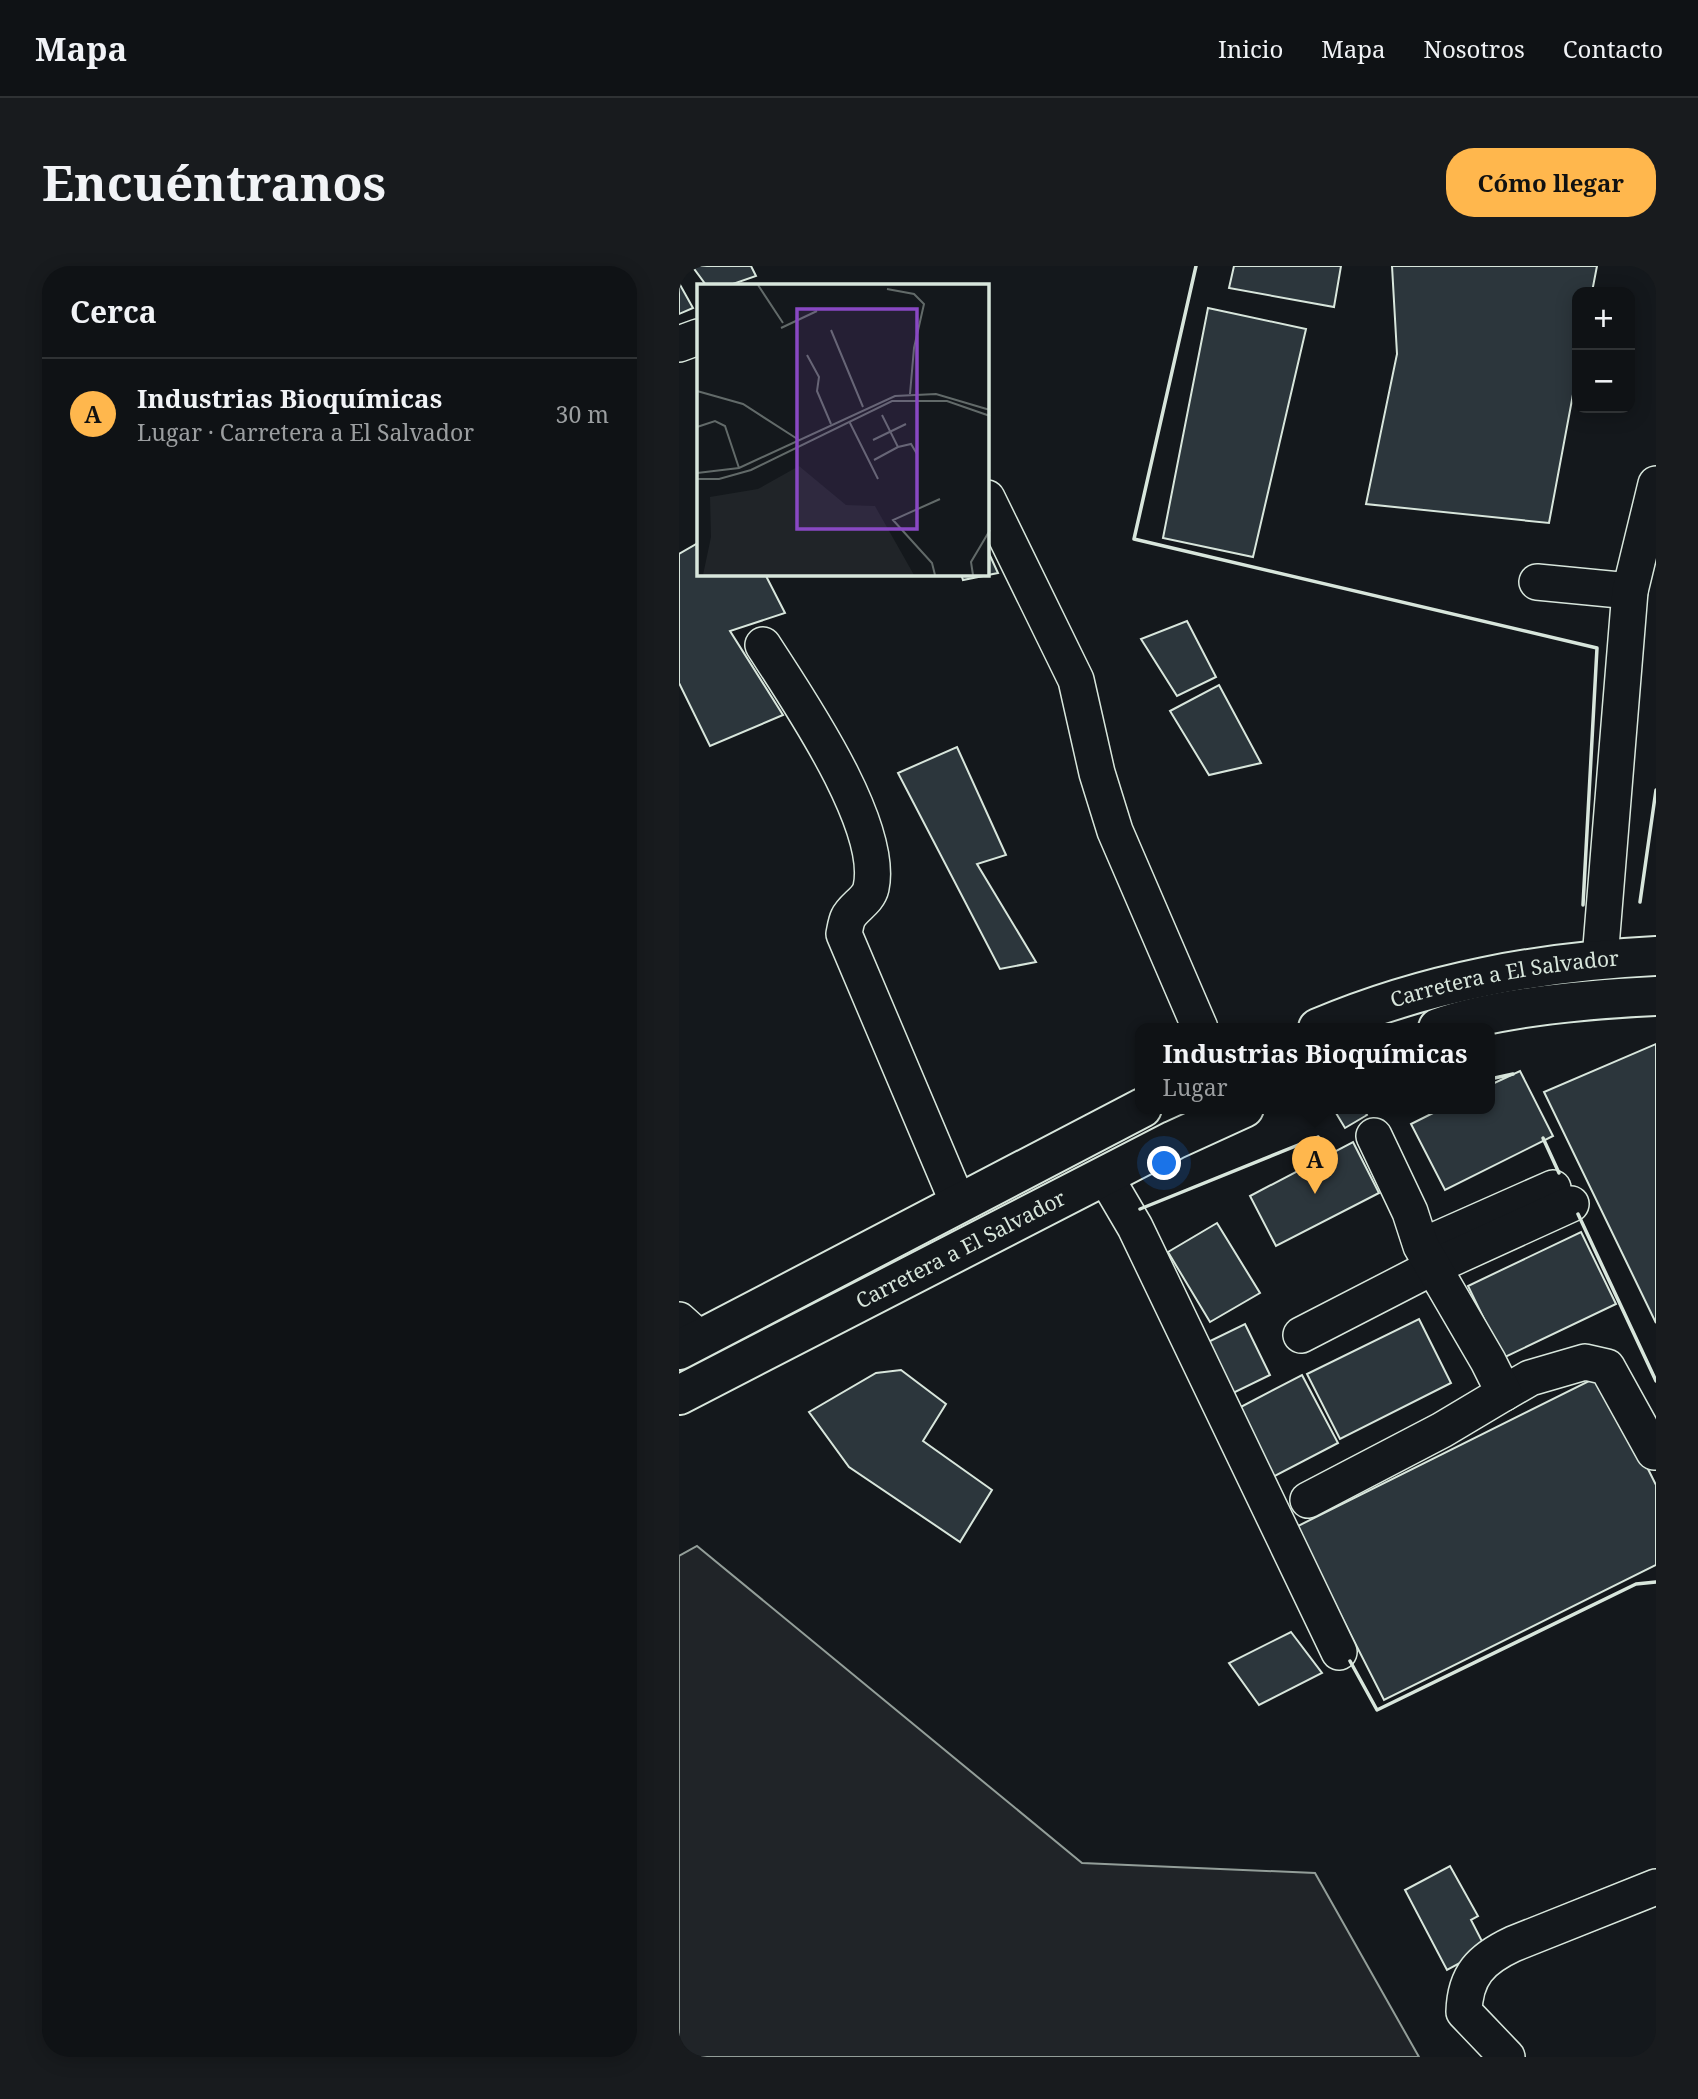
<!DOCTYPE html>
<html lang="es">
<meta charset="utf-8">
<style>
body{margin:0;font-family:"Noto Serif",serif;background:#181b1e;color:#f1f3f6}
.controls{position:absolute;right:21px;top:21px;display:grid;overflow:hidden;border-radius:14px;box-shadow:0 4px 18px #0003}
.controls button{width:63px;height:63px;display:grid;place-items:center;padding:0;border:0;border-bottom:2px solid #2f3234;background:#0f1215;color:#f1f3f6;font:35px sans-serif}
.you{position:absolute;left:486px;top:898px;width:24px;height:24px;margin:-18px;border:5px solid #fff;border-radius:50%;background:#1a73e8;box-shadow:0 0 0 10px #1a73e833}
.badge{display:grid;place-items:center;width:46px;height:46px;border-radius:50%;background:#ffb74d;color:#111;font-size:23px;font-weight:700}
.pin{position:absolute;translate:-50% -58px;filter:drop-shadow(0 2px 4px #0008)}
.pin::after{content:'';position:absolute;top:37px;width:24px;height:21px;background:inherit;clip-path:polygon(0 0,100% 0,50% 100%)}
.popup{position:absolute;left:456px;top:757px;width:360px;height:91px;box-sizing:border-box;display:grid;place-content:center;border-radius:14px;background:#0f1215;filter:drop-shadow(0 2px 5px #0005);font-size:23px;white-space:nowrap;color:#9b9ea0}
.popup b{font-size:26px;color:#f1f3f6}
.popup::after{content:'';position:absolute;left:50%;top:100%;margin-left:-14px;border:14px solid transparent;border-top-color:#0f1215}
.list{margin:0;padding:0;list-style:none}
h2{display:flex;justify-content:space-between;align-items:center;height:91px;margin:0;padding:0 28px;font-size:30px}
h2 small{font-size:23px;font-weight:400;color:#9b9ea0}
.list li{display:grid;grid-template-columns:46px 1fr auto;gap:21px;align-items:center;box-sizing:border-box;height:112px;padding:0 28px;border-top:2px solid #2f3234}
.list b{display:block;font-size:26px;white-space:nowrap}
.list p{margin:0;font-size:23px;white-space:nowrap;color:#9b9ea0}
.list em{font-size:23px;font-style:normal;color:#9b9ea0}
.map{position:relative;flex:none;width:977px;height:1791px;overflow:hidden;border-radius:28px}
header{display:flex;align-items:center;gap:42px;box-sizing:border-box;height:98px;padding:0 35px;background:#0f1215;border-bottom:2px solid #2f3234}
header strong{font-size:33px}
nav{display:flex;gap:38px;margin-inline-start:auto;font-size:24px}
.intro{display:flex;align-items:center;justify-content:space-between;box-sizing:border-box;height:168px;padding:0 42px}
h1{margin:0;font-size:49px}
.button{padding:18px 32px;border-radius:28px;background:#ffb74d;color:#111;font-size:24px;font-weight:700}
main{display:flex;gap:42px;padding:0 42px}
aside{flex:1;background:#0f1215;border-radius:28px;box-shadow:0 4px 18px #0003}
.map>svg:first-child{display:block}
</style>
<header>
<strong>Mapa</strong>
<nav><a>Inicio</a><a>Mapa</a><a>Nosotros</a><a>Contacto</a></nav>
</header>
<div class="intro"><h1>Encuéntranos</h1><a class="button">Cómo llegar</a></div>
<main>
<aside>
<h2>Cerca<small></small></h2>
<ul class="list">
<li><span class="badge">A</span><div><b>Industrias Bioquímicas</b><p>Lugar · Carretera a El Salvador</p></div><em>30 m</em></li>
</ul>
</aside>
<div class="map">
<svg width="977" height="1791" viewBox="0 0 977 1791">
<rect width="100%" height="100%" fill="#14181c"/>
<!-- green -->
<path fill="#202428" stroke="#939e99" stroke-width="2" d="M 18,1280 L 403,1597 L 636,1607 L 740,1791 L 0,1791 L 0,1290 Z"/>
<!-- building -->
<g fill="#2c363c" stroke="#d8e6dc" stroke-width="2">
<path d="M 13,0 L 72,0 L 77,10 L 51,19 L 27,19 Z"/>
<path d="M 555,0 L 662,0 L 655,41 L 550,22 Z"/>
<path d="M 713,0 L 918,0 L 913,26 L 898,26 L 898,107 L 870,257 L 687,238 L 718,88 Z"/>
<path d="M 0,17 L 14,42 L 0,48 Z"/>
<path d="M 529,42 L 627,63 L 574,291 L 484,272 Z"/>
<path d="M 19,277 L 19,308 L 86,308 L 106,347 L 51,365 L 104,449 L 31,480 L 0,417 L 0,288 Z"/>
<path d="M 308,283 L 319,307 L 284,314 L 282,308 L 308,308 Z"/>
<path d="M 508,355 L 537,411 L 498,430 L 462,373 Z"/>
<path d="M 540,419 L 582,497 L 530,509 L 491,445 Z"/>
<path d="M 278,481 L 327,589 L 298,598 L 357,696 L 321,703 L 219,507 Z"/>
<path d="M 977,778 L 977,1057 L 865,826 Z"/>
<path d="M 841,805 L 874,870 L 766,924 L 732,858 L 764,842 L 811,842 L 811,819 Z"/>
<path d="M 654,842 L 684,842 L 688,849 L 666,862 Z"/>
<path d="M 674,876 L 700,927 L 597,980 L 571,930 Z"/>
<path d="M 538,957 L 581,1027 L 531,1056 L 489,986 Z"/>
<path d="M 902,966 L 937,1038 L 824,1092 L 789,1020 Z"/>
<path d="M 740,1053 L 772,1117 L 661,1173 L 628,1108 Z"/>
<path d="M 566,1058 L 591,1109 L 550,1129 L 525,1078 Z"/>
<path d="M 222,1104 L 267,1138 L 244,1175 L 313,1224 L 281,1276 L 170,1201 L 130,1146 L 197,1107 Z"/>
<path d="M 623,1109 L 659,1177 L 592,1212 L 556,1144 Z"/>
<path d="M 922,1109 L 977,1219 L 977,1299 L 705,1434 L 617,1261 Z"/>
<path d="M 612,1366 L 643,1407 L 580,1439 L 550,1397 Z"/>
<path d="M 771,1600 L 799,1650 L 792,1654 L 807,1683 L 768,1704 L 726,1624 Z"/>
</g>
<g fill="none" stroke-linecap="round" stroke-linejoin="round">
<defs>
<g id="minor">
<path d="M 0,78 L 19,71"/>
<path d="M 308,232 L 397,414 L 418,507 L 436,565 L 521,762"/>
<path d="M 858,316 L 951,325"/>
<path d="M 84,379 C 118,432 206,559 192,622 C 189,635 174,641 169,652 C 167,656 166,663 165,668 L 279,937"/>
<path d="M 921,693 L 951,325 L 977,218"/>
<path d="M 426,910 L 456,961 L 660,1386"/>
<path d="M 743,980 L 874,922"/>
<path d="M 0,1054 L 21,1073"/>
<path d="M 622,1069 L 754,1001 L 892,938"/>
<path d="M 825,1127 L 851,1112 L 906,1096 L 928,1101 L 975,1186"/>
<path d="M 629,1234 L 763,1164 L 825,1127 L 809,1095 L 742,980 L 731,946 L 695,870"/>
<path d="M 828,1791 L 785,1746 C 786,1709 802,1693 834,1678 L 977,1621"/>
</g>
<g id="highway">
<path id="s1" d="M 639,762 C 748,716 860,696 977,690"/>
<path d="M 759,762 C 819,741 913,733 977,730"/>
<path d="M 0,1084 L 463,842"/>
<path id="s2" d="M 0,1129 L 495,874 L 565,842"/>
</g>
</defs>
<!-- minor casing -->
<use href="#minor" stroke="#d8e6dc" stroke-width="38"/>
<!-- highway casing -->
<use href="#highway" stroke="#d8e6dc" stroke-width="42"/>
<!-- minor -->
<use href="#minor" stroke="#14181c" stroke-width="35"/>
<!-- highway -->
<use href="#highway" stroke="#14181c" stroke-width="38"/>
<!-- wall -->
<g stroke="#d8e6dc" stroke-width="3.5">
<path d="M 517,0 L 455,273 L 918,382 L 904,639"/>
<path d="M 961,636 L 977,524"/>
<path d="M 811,813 L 834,808"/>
<path d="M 864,872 L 880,907"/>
<path d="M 461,943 L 639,871"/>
<path d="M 899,948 L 977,1115"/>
<path d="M 671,1395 L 698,1444 L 957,1318 L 977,1316"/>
</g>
</g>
<g text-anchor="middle" stroke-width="5" stroke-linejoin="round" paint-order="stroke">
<!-- street labels -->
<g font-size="21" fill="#d8e6dc" stroke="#14181c">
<text dy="7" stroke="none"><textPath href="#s1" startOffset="194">Carretera a El Salvador</textPath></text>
<text dy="7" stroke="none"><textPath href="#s2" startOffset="317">Carretera a El Salvador</textPath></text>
</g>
</g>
<!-- overview -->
<g transform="translate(18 18)">
<rect width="292" height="292" fill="#14181c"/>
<path d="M 102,182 L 149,221 L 178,222 L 217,291 L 6,291 L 14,253 L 13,213 L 61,205 Z" fill="#202428"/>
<path fill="none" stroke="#626a69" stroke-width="2" d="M 61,1 L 86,39M 190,5 L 217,10 L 227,20 L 217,64 L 213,110M 84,44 L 120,27M 134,46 L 166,123M 110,71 L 122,93 L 120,107 L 134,140M 0,107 L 46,120 L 102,156M 152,137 L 181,195M 0,143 L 18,137 L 28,142 L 42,184M 176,156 L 209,140M 201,163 L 214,160 L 220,170M 177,176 L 201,163 L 185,131M 0,189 L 42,184 L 198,112 L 239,110 L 293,126M 0,195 L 22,195 L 54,186 L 195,117 L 250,117 L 293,132M 238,291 L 235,279 L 196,236 L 243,215M 276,291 L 274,278 L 293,246"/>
<path fill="#8948c3" fill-opacity="0.15" stroke="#8948c3" stroke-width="3.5" d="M 100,25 L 220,25 L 220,245 L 100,245 Z"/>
<rect width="292" height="292" fill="none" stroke="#d8e6dc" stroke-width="3.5"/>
</g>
</svg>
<div class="controls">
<button>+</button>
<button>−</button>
</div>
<div class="you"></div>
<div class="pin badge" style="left:636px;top:928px">A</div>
<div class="popup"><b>Industrias Bioquímicas</b>Lugar</div>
</div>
</main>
